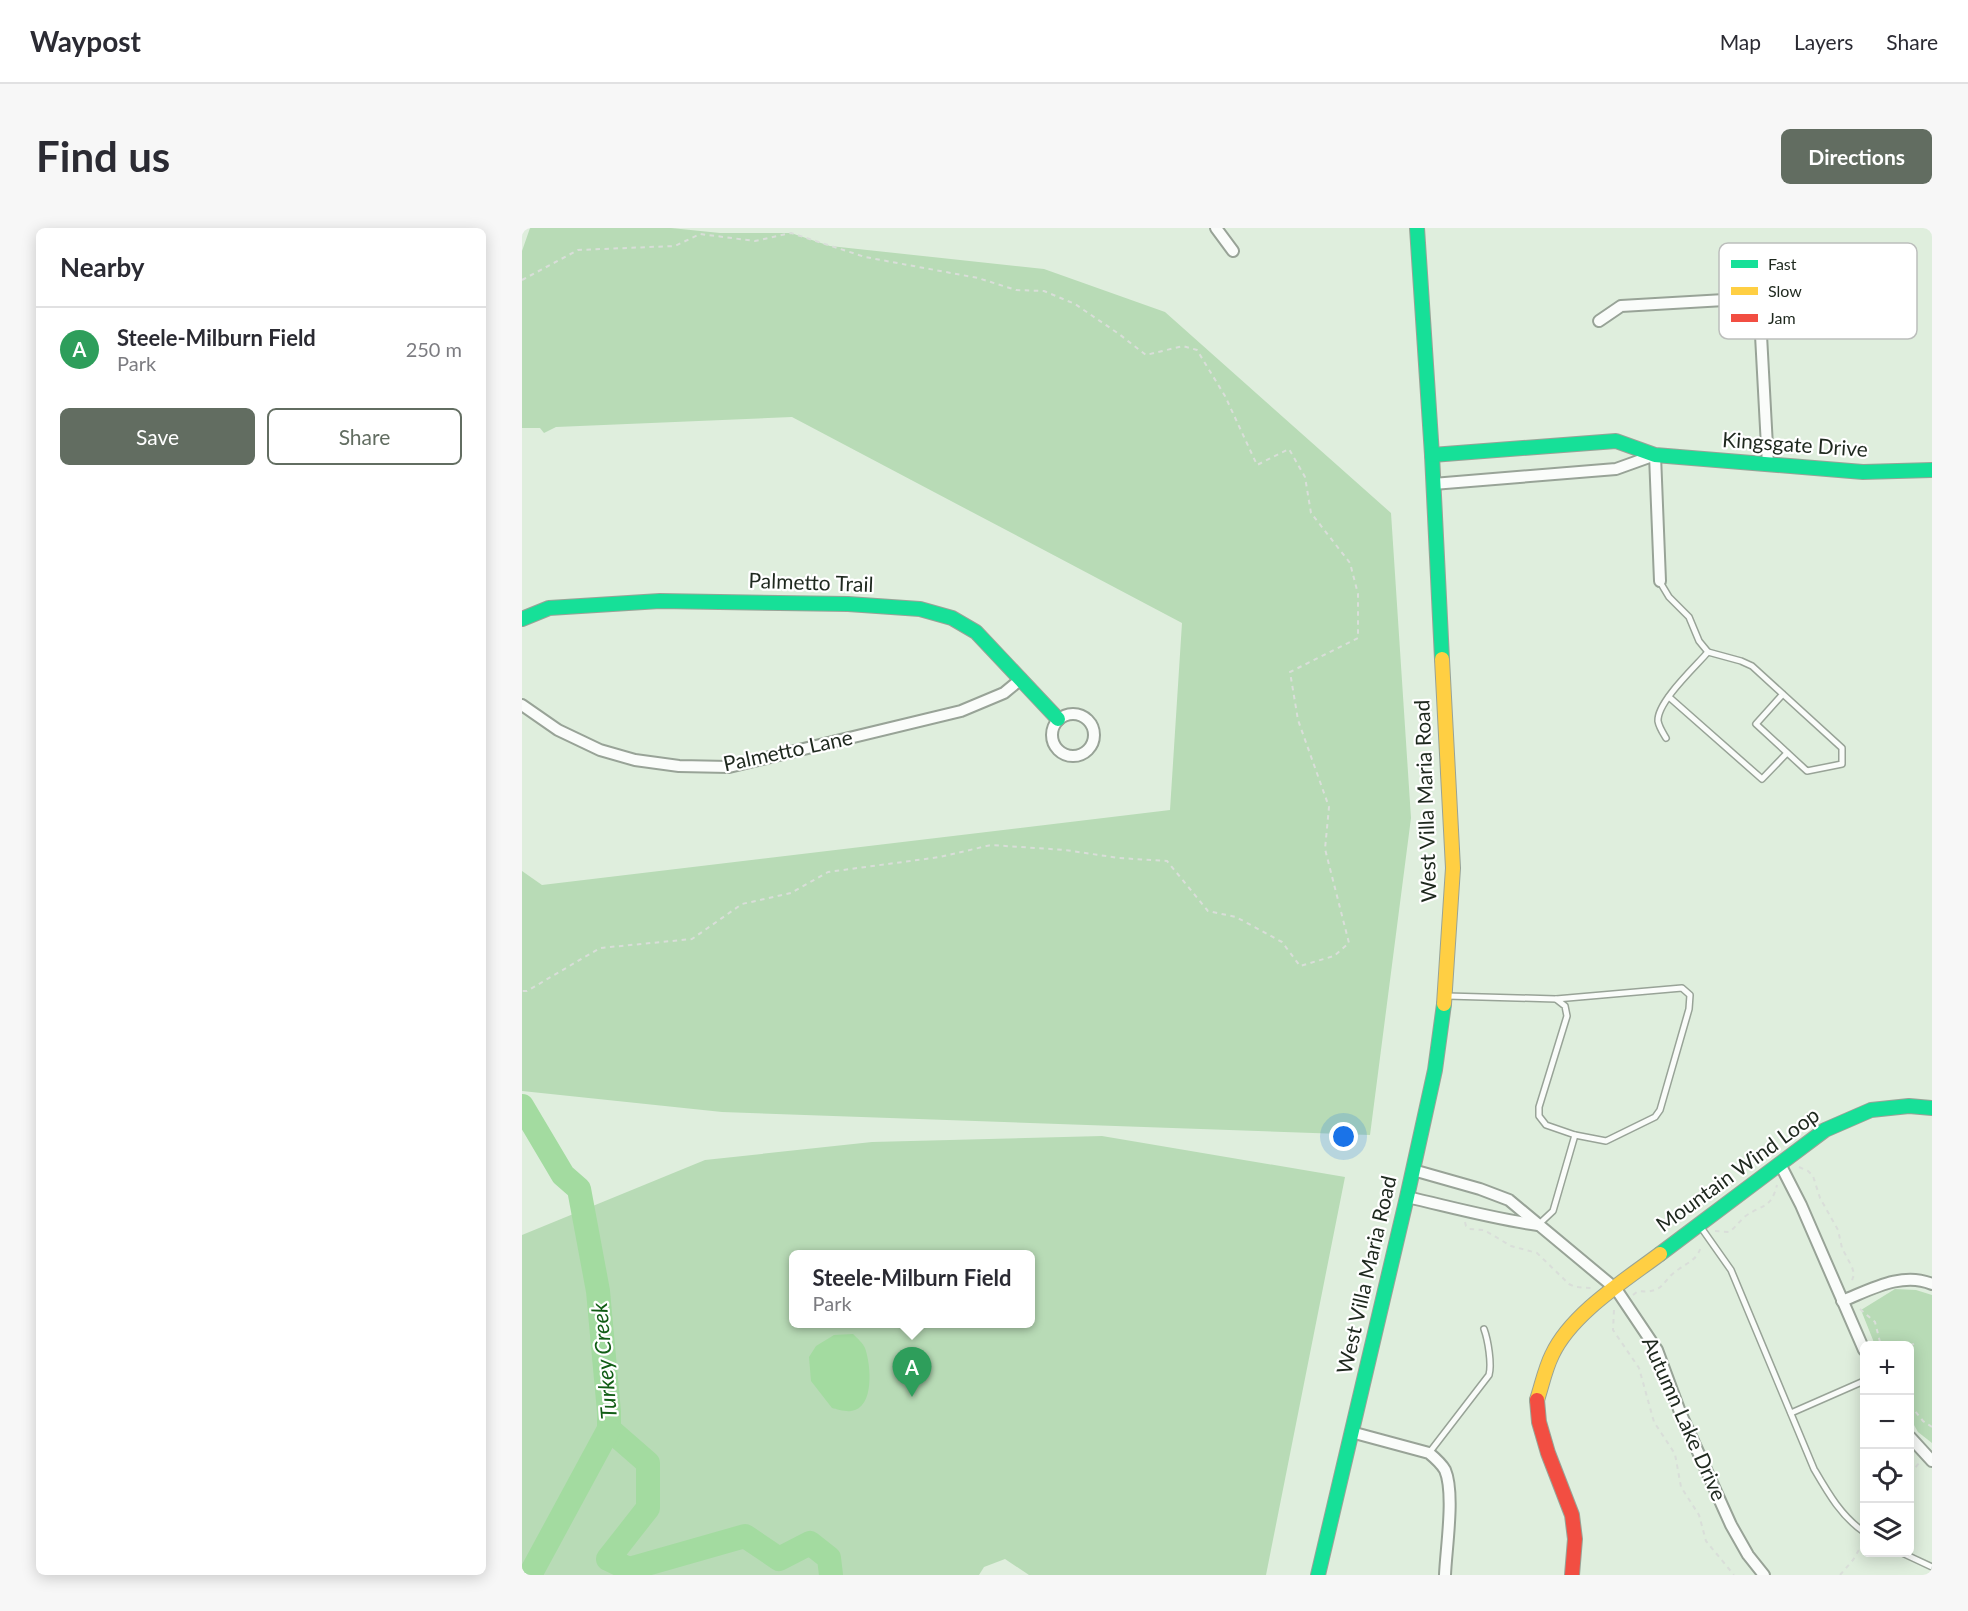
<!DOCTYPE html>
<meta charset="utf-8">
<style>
body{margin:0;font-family:Lato,sans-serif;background:#f7f7f7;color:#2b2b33}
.controls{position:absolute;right:18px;bottom:18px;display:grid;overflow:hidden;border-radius:9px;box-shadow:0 3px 15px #0003}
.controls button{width:54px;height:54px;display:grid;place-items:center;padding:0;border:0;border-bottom:2px solid #e1e1e2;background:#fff;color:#2b2b33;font:30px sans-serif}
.you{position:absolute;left:822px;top:909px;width:21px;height:21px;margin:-15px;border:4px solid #fff;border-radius:50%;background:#1a73e8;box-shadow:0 0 0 9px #1a73e833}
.badge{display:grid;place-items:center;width:39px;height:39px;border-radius:50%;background:#626d61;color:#fff;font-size:20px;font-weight:700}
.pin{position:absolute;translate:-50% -50px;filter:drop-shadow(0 2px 3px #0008)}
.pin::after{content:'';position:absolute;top:32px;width:21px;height:18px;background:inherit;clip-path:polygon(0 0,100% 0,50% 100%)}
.popup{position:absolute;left:267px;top:1022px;width:246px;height:78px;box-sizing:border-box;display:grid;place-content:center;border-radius:9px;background:#fff;filter:drop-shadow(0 2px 4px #0005);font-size:20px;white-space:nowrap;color:#7c7c81}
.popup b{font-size:22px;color:#2b2b33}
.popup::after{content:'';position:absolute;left:50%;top:100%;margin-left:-12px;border:12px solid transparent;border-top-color:#fff}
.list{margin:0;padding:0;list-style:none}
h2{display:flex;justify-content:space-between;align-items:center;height:78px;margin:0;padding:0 24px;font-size:26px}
h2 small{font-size:20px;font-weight:400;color:#7c7c81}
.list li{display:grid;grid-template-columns:39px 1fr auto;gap:18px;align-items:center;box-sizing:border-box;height:84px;padding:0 24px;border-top:2px solid #e1e1e2}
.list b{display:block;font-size:22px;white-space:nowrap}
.list p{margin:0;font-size:20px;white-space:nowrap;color:#7c7c81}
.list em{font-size:20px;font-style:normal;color:#7c7c81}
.actions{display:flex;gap:12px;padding:18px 24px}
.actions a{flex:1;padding:14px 0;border:2px solid #626d61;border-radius:9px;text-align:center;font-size:21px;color:#626d61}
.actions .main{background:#626d61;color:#fff}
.icon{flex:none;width:33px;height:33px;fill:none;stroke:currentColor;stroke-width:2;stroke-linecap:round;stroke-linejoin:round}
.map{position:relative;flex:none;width:1410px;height:1347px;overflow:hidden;border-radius:9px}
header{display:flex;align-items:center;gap:36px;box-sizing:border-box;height:84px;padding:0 30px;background:#fff;border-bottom:2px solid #e1e1e2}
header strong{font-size:28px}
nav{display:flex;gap:33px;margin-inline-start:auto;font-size:21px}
.intro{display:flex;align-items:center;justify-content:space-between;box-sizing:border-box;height:144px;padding:0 36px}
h1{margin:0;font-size:42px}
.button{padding:15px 27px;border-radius:9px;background:#626d61;color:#fff;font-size:21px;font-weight:700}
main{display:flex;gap:36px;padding:0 36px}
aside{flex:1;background:#fff;border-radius:9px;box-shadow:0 3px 15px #0003}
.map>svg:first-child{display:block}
</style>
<header>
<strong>Waypost</strong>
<nav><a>Map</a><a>Layers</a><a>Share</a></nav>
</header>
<div class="intro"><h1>Find us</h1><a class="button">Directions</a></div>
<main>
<aside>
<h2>Nearby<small></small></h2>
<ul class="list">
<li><span class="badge" style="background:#2e9e5b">A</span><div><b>Steele-Milburn Field</b><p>Park</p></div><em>250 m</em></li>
</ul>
<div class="actions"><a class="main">Save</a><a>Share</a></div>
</aside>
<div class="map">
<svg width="1410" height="1347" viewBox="0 0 1410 1347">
<rect width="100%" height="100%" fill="#dfeedd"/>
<!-- green -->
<g fill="#b8dbb6" fill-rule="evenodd">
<path d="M 8,0 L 149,0 L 198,5 L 269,5 L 308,18 L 522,41 L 643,84 L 869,285 L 889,590 L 848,907 L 200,884 L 0,863 L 0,643 L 20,657 L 648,582 L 660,395 L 270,189 L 34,199 L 22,205 L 18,200 L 0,200 L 0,23 Z"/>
<path d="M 580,908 L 823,949 L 744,1347 L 507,1347 L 483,1331 L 462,1339 L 457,1347 L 0,1347 L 0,1007 L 183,932 L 350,914 ZM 272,1026 L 508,1026 L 508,1096 L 272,1096 Z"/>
<path d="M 1373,1061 L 1394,1062 L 1410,1067 L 1410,1215 L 1396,1204 L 1388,1190 L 1388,1118 L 1353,1117 L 1339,1082 Z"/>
</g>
<!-- water -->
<path fill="#a3dba0" d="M 331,1106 C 335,1110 341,1115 343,1120 C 349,1137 353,1180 329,1183 C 323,1184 315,1181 310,1180 L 289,1153 L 287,1129 L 294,1118 L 312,1107 Z"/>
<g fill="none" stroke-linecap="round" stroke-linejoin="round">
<!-- river -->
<g stroke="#a3dba0" stroke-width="24">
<path d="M 0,878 L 41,947 L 57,961 L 76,1063 L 87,1184 L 87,1201 L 126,1235 L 126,1280 L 86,1331 L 107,1341 L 223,1308 L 257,1331 L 288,1315 L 307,1330 L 309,1347"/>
<path d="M 8,1347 L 87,1201"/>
</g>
<defs>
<g id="lane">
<path d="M 1138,354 L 1147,369 L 1167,389 L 1177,413 L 1186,424 L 1219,433 L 1230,438 L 1320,520 L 1320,536 L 1285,543 L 1234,496 L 1261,466"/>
<path d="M 1147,469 L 1240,551 L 1265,525"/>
<path d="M 1144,510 C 1141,505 1137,499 1136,493 C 1135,474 1173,439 1186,424"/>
<path d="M 925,768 L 1034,771 L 1043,778 L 1045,788 L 1017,879 L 1017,888 L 1024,897 L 1053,907 L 1031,983 L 1016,997"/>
<path d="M 1034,771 L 1160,760 L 1168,767 L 1167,781 L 1138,882 L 1133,889 L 1084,913 L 1053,907"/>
<path d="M 1178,998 L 1209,1042 L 1292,1241 C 1306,1265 1319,1288 1342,1304"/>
<path d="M 1269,1185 L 1342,1153"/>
<path d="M 907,1225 L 967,1147 C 970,1136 966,1112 962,1101"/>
<path d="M 1378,1324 L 1410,1339"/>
</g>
<g id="street">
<path d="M 694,0 L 711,23"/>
<path d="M 1077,93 L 1099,78 L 1237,70 L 1246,237"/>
<path d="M 911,256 L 1094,241 L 1133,227 L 1138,353"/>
<path d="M 0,477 L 36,502 L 78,522 L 113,532 L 157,538 L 207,539 L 439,483 L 482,465 L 499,451"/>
<circle cx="551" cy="507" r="21"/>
<path d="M 1258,936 L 1279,977 L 1342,1122"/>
<path d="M 891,942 L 958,961 L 987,972 L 1094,1061 L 1135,1122 L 1158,1184 L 1209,1297 L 1226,1327 L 1242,1347"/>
<path d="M 885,969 C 929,979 972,991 1016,997"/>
<path d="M 1320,1073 C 1348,1062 1380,1043 1410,1056"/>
<path d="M 829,1204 L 907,1225 C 913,1230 919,1235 923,1242 C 933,1265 924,1321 923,1347"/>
<path d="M 1388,1209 L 1410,1233"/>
</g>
<g id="fast">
<path d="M 895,0 L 910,227 L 920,431"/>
<path d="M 910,227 L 1094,213 L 1133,227 L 1341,244 L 1410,242"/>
<path d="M 0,391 L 27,380 L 138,373 L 326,376 L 398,381 L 430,390 L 454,404 L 536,491"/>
<path d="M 1138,1026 L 1303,902 L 1349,882 L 1387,878 L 1410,880"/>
<path d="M 796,1347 L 885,969 L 913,842 L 922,776"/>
</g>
<g id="slow">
<path d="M 920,431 L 931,640 L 922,776"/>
<path d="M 1015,1172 C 1020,1157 1023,1141 1030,1127 C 1049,1086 1102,1053 1138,1026"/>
</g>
<path id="jam" d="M 1015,1172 L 1017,1194 L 1026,1225 L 1050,1287 L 1053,1311 L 1050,1347"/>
</defs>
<!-- lane casing -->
<use href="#lane" stroke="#98a397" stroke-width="8"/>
<!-- street casing -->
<use href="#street" stroke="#98a397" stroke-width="14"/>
<!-- fast casing -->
<use href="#fast" stroke="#98a397" stroke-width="16"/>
<!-- slow casing -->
<use href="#slow" stroke="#98a397" stroke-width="16"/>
<!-- jam casing -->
<use href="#jam" stroke="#98a397" stroke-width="16"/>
<!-- path -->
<g stroke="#d9ded9" stroke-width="2" stroke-dasharray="4.5 4.5" stroke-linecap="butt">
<path d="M 0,52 L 56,22 L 153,18 L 178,6 L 233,13 L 269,5 L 343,29 L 456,50 L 494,62 L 522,63 L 553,76 L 597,106 L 624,127 L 661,118 L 675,122 L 703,168 L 735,237 L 767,221 L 783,249 L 789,285 L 828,335 L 836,366 L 836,410 L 768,444 L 776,492 L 807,579 L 803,621 L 827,715 L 812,728 L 778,738 L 760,714 L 714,689 L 686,683 L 645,633 L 597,630 L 543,622 L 469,617 L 418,629 L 306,644 L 269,665 L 220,676 L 170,711 L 78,720 L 5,763 L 0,763"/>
<path d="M 1277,939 L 1286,943 L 1291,948 L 1298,970 L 1316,1002 L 1320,1020 L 1330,1039 L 1332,1046 L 1329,1056"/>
<path d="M 943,994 L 944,998 L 947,1001 L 962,1002 L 989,1018 L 1015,1025 L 1047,1056 L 1053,1059 L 1070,1060"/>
<path d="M 1193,1003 L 1207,1004 C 1214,999 1218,992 1225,987 C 1242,976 1249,980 1255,957"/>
<path d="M 1111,1067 L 1116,1063 C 1144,1066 1139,1052 1157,1041 C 1167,1034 1176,1031 1179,1018"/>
<path d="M 1338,1081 L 1353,1094 L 1359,1118"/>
<path d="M 1092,1082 L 1091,1102 L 1117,1140 L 1132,1194 L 1153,1226 L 1159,1259 L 1177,1287 L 1184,1313 L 1212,1347"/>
<path d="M 1388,1118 L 1393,1115"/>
<path d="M 1388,1177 L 1401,1193 L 1410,1199"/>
<path d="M 1388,1246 L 1397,1235"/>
<path d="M 1318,1347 L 1331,1332 L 1342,1313"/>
</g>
<!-- lane -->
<use href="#lane" stroke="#fafcfa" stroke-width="5"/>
<!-- street -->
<use href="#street" stroke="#fafcfa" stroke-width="10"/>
<!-- fast -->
<use href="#fast" stroke="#16e098" stroke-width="14"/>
<!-- slow -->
<use href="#slow" stroke="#ffcf43" stroke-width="14"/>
<!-- jam -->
<use href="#jam" stroke="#f24e42" stroke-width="14"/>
</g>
<g text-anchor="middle" stroke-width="4.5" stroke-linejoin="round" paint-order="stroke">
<!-- street labels -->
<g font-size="21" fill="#1e281e" stroke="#fff">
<text transform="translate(1273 217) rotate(4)" y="7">Kingsgate Drive</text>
<text transform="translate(289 355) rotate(2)" y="7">Palmetto Trail</text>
<text transform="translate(266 523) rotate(-12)" y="7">Palmetto Lane</text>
<text transform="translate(904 573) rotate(-92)" y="7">West Villa Maria Road</text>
<text transform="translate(1216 942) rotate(-36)" y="7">Mountain Wind Loop</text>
<text transform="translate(845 1047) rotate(-77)" y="7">West Villa Maria Road</text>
<text transform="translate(1162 1191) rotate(66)" y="7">Autumn Lake Drive</text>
</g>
<!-- water labels -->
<g font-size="22" font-style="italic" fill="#115d15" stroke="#fff">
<text transform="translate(82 1133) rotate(-95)" y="8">Turkey Creek</text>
</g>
</g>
<!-- legend -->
<rect x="1197" y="15" width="198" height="96" rx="9" fill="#fff" stroke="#bcbebc" stroke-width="1.5"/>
<rect x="1209" y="32" width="27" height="8" fill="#16e098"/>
<rect x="1209" y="59" width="27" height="8" fill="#ffcf43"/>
<rect x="1209" y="86" width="27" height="8" fill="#f24e42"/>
<g font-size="16" fill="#1e281e">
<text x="1246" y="42">Fast</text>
<text x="1246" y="69">Slow</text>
<text x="1246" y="96">Jam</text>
</g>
</svg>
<div class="controls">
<button>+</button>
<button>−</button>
<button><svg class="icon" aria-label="locate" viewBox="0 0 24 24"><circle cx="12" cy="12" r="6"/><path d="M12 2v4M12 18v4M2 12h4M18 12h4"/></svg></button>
<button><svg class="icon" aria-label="layers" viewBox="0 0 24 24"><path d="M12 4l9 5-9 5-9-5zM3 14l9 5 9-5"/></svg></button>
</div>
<div class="you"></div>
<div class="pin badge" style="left:390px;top:1169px;background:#2e9e5b">A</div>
<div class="popup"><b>Steele-Milburn Field</b>Park</div>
</div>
</main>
